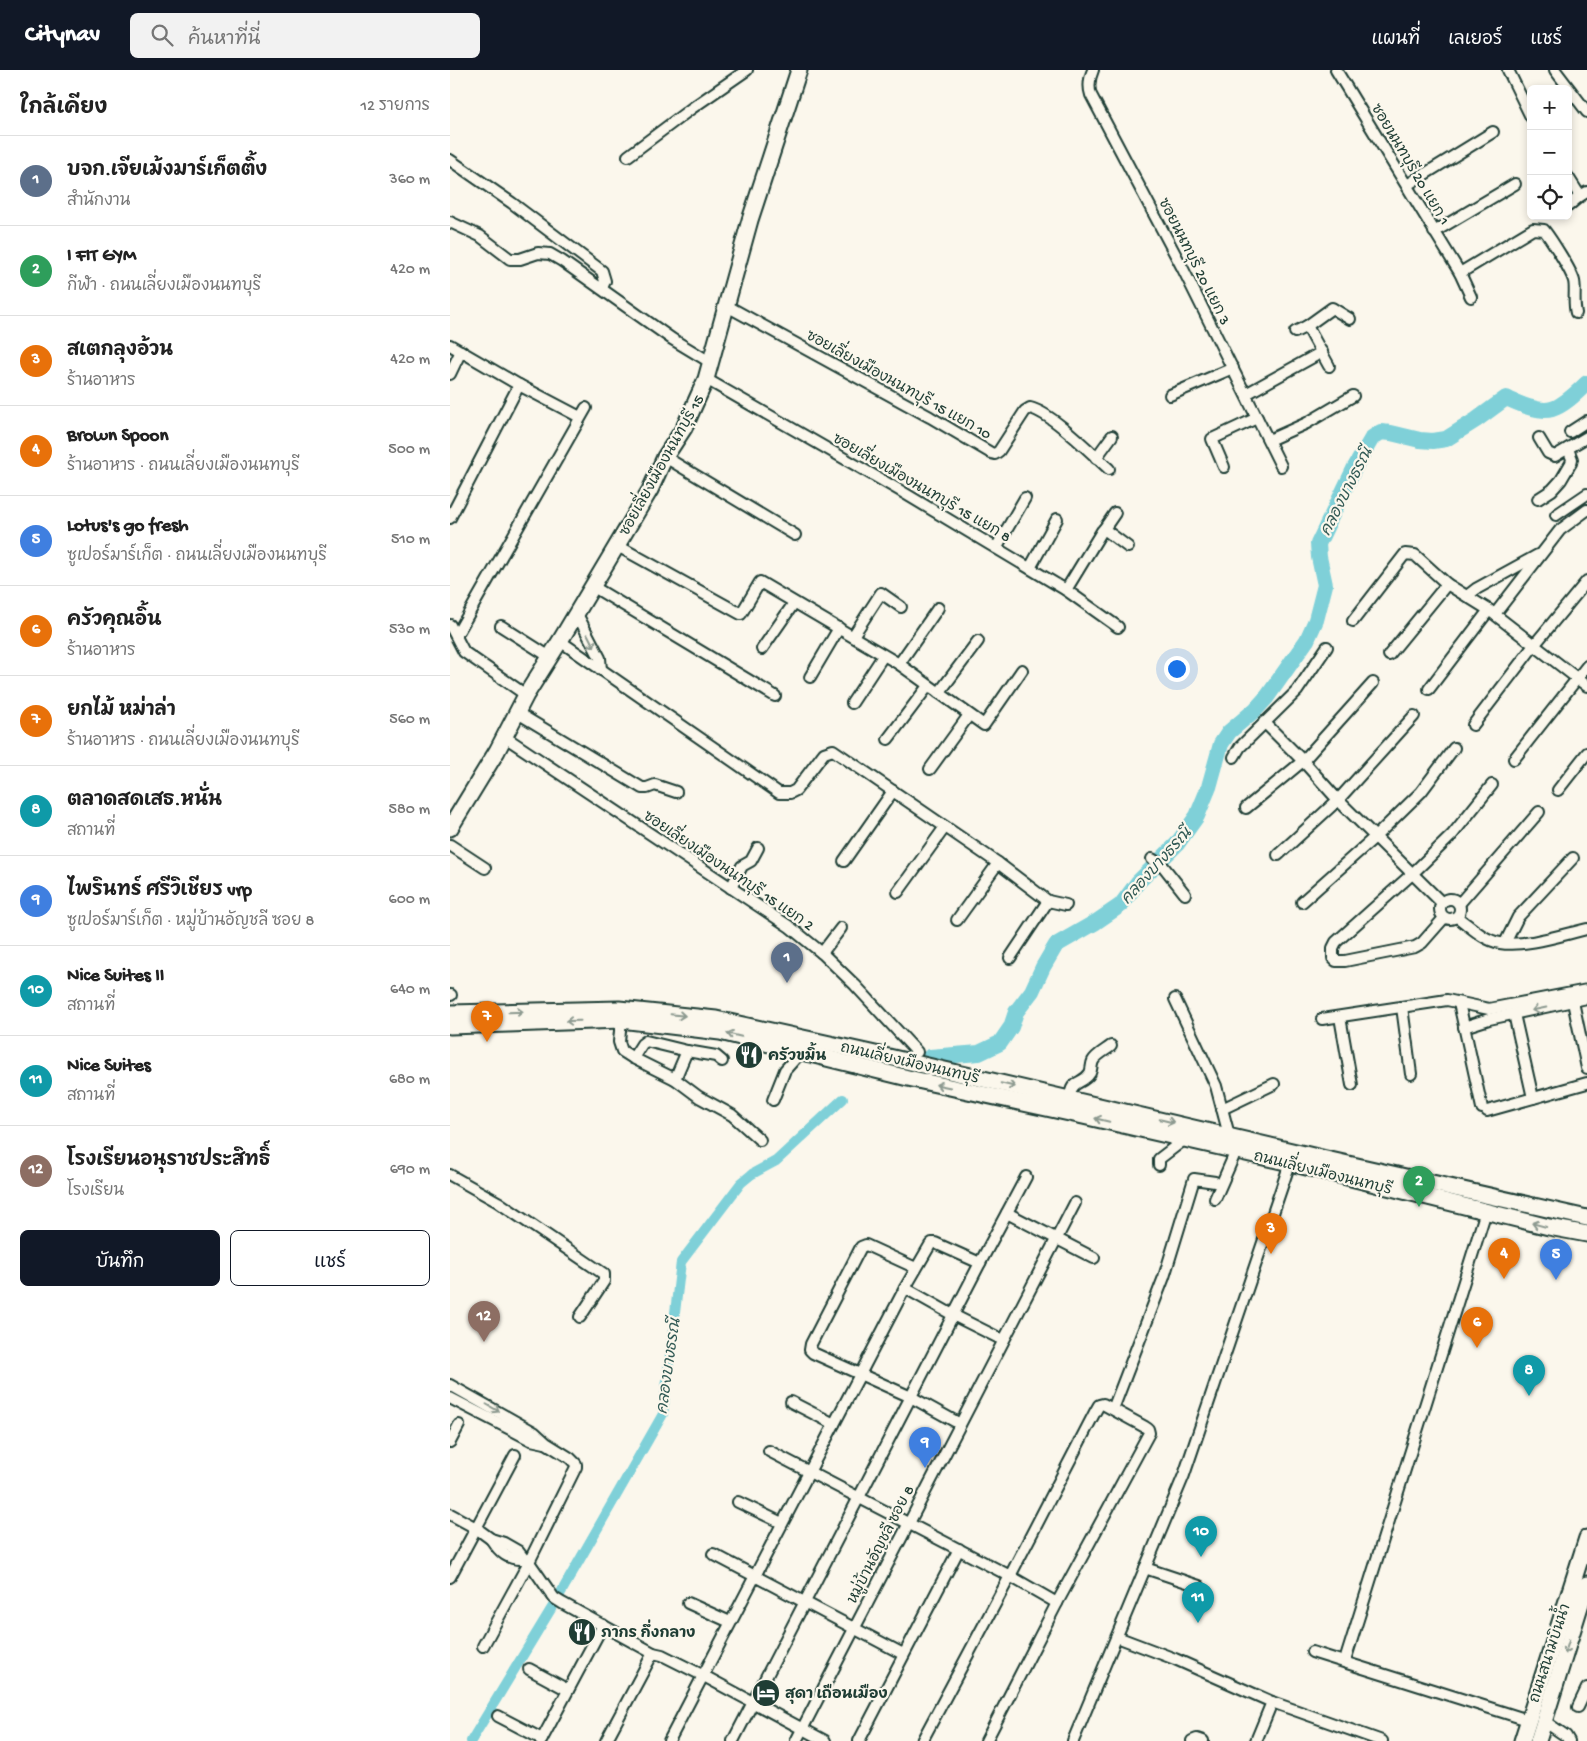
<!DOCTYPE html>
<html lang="th">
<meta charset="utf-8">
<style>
body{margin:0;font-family:"Gochi Hand","Playpen Sans Thai",sans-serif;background:#f2f2f2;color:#222}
.controls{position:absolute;right:15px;top:15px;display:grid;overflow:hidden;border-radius:8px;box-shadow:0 2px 8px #0003}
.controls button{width:45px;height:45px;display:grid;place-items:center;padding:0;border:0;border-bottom:1px solid #e0e0e0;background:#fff;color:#222;font:25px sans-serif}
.you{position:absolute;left:726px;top:598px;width:18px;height:18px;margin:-12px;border:4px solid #fff;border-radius:50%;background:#1a73e8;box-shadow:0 0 0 8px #1a73e833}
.badge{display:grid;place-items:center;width:32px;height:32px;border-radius:50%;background:#111827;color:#fff;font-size:16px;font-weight:700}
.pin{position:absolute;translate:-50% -41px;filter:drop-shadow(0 1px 2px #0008)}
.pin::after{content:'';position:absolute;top:26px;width:18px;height:15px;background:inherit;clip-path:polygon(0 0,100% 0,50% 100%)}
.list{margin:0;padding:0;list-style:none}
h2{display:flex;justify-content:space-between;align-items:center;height:65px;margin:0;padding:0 20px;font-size:21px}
h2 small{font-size:16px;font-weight:400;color:#767676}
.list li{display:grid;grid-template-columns:32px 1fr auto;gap:15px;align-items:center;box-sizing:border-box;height:90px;padding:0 20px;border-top:1px solid #e0e0e0}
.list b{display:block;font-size:19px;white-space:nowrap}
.list p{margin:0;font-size:16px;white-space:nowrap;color:#767676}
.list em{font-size:16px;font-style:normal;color:#767676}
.actions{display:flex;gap:10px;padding:15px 20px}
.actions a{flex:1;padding:11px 0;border:1px solid #111827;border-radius:8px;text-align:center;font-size:18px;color:#111827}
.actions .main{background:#111827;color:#fff}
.icon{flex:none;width:28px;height:28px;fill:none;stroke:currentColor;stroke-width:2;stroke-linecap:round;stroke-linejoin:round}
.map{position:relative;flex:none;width:1137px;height:1671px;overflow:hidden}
header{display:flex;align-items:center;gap:30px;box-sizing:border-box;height:70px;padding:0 25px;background:#111827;color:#fff}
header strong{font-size:24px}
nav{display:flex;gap:28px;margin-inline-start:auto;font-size:18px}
.search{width:350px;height:45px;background:#f2f2f2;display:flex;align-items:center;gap:12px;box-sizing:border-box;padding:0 18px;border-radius:8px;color:#767676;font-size:19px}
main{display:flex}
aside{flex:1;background:#fff}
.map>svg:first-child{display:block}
</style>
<header>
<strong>Citynav</strong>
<div class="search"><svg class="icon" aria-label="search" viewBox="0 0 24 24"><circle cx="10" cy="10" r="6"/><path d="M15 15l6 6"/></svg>ค้นหาที่นี่</div>
<nav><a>แผนที่</a><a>เลเยอร์</a><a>แชร์</a></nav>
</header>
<main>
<aside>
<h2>ใกล้เคียง<small>12 รายการ</small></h2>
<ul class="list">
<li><span class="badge" style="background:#5c6f8a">1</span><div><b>บจก.เจียเม้งมาร์เก็ตติ้ง</b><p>สำนักงาน</p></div><em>360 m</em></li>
<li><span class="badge" style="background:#2e9e5b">2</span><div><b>I FIT GYM</b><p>กีฬา · ถนนเลี่ยงเมืองนนทบุรี</p></div><em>420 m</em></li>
<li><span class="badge" style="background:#e8710a">3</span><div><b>สเตกลุงอ้วน</b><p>ร้านอาหาร</p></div><em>420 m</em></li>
<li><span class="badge" style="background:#e8710a">4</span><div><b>Brown Spoon</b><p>ร้านอาหาร · ถนนเลี่ยงเมืองนนทบุรี</p></div><em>500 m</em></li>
<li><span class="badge" style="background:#3f7fe0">5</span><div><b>Lotus's go fresh</b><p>ซูเปอร์มาร์เก็ต · ถนนเลี่ยงเมืองนนทบุรี</p></div><em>510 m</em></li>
<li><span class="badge" style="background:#e8710a">6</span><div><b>ครัวคุณอิ้น</b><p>ร้านอาหาร</p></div><em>530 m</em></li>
<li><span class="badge" style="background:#e8710a">7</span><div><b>ยกไม้ หม่าล่า</b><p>ร้านอาหาร · ถนนเลี่ยงเมืองนนทบุรี</p></div><em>560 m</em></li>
<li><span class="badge" style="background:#0f9aa8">8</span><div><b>ตลาดสดเสธ.หนั่น</b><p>สถานที่</p></div><em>580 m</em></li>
<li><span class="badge" style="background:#3f7fe0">9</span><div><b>ไพรินทร์ ศรีวิเชียร vrp</b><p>ซูเปอร์มาร์เก็ต · หมู่บ้านอัญชลี ซอย 8</p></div><em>600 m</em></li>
<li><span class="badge" style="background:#0f9aa8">10</span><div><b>Nice Suites II</b><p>สถานที่</p></div><em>640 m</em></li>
<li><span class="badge" style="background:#0f9aa8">11</span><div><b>Nice Suites</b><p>สถานที่</p></div><em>680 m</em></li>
<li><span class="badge" style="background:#8d6e63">12</span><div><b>โรงเรียนอนุราชประสิทธิ์</b><p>โรงเรียน</p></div><em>690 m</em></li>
</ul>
<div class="actions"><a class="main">บันทึก</a><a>แชร์</a></div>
</aside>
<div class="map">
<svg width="1137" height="1671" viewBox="0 0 1137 1671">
<rect width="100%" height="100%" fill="#fbf7ec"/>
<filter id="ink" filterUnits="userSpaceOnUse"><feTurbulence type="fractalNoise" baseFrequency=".02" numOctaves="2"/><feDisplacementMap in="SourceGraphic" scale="10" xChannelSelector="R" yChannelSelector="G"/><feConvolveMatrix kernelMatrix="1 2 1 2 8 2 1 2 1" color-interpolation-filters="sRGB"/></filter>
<g filter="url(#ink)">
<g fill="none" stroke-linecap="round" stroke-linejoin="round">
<!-- canal -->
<path stroke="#7fd0d8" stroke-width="10" d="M 21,1671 L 109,1526 L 213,1344 L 231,1192 L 291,1113 L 302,1104 L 326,1091 L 393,1029"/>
<!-- river -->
<path stroke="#7fd0d8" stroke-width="16" d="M 480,987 L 529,983 L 550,973 L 561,957 L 566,942 L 582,921 L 593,897 L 606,875 L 646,852 L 671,835 L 688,812 L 727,774 L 747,746 L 759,717 L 771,674 L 779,662 L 806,639 L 817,627 L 857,570 L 866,550 L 875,515 L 869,487 L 868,474 L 905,397 L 922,368 L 931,362 L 941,363 L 970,370 L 983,371 L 996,369 L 1026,350 L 1056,328 C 1068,333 1088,343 1102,339 C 1115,335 1127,322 1137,313"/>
<defs>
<g id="street">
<path d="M 643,0 C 639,9 638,16 641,25 L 733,199 L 831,396"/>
<path d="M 886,0 L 1010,203 L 1021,227"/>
<path d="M 1058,0 L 1081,47"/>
<path d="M 1105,0 L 1137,42"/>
<path d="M 178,86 L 242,38 L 297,0"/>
<path d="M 0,90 L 62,133 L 152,201 L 155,211 L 152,218"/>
<path d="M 1118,107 L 1130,126 L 1137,122"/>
<path d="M 957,115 L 1043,62"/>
<path d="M 1118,136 L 1130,126"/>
<path d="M 0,152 L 30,166 L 60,189 L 70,189 L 88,183 L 100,184 L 112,191 L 222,269 L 260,292"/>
<path d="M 984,162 L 1065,114"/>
<path d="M 1010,203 L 1083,159 L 1094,160 C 1101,169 1121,200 1124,211 C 1126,219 1123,232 1126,243"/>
<path d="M 277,236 L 480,347 L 541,383 L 545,384 L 549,381 L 575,341 L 580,338 C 602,343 641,383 659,399"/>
<path d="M 857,256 L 882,238 L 900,249"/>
<path d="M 845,262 L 857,256 L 879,296"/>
<path d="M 0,275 L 69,315 L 130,347"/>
<path d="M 0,304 L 11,281"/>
<path d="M 256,309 L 449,420 L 616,520 L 668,557"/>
<path d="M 796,324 L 872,282"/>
<path d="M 720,325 L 783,298"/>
<path d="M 1120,362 L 1137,351"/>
<path d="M 1089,368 L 1098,383 L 1105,386 L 1137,367"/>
<path d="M 819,370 L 857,353 L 903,326"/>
<path d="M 215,387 L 345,465"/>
<path d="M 646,388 L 662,366"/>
<path d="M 774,397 L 762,369 L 807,348"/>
<path d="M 1088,429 L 1102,420 L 1111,410 L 1121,393 L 1122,389 L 1118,379"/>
<path d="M 1106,445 L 1137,424"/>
<path d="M 0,448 L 69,315"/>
<path d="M 654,459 L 665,443"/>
<path d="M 166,475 L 291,544 L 310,512 L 449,594 L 534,655 L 572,600"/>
<path d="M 546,478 L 575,428"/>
<path d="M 580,498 L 607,449"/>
<path d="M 142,516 L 325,626"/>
<path d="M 616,520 L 652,461 L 654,459 L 678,477"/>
<path d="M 1017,526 L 1026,519 L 1088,485"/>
<path d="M 127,544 L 150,588 L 151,600"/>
<path d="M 1045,544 L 1110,460 L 1137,440"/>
<path d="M 903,551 L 955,484 L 965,485 L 997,514 L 1039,540 L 1137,616"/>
<path d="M 0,555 L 14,582 L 76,625"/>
<path d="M 51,556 L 100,587"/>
<path d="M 6,566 L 136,338"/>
<path d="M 403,566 L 431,523 L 451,537"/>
<path d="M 110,571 L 329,723 L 340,723 L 346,720 L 374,683 L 383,680 L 548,793 L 598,831 L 560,888"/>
<path d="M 312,579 L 344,533"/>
<path d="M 939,585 L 997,514"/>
<path d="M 449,594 L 488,538"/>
<path d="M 360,607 L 389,558"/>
<path d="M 979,619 L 1039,540"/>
<path d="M 489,623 L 528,571"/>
<path d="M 402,633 L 433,586"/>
<path d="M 66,642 L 192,718 L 197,718 L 205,715 L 226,722"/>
<path d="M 814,652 L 853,691 L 888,730 L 992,833"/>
<path d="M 1023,655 L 1085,574 L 1137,511"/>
<path d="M 55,667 L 340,857 L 372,883 L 405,915 L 467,982"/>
<path d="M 438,669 L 478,616"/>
<path d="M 784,687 L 790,677 L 847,621 L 877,577"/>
<path d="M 1064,689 L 1137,596"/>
<path d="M 480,699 L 519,645"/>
<path d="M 1108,720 L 1137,683"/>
<path d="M 796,738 L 853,691 L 923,613"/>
<path d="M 0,775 L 35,798"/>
<path d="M 828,785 L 888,730 L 964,646"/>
<path d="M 702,789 L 713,796 L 735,824"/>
<path d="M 394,791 L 443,721"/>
<path d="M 281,818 L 292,796 L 301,791 L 308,778"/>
<path d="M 448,822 L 495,757"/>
<circle cx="1000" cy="839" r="10"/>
<path d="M 598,831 L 616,835"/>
<path d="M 852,832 L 925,767 L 971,722 L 1004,678"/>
<path d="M 1009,834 L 1089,742"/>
<path d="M 1007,847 C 1020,856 1033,870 1050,873 C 1076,877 1111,865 1137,859"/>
<path d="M 994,848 L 972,873 L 965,877 L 895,891 L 886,891 L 883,888 L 883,878 L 886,872 L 962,804 L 1002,765 L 1042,715"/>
<path d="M 507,850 L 548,793"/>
<path d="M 1055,873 L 1068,847 L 1123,788"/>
<path d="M 372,883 L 391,858"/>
<path d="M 0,925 L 1,925"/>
<path d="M 1122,927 L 1137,998"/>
<path d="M 725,929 L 766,1016 L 779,1065"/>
<path d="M 1009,933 L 1032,1038"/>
<path d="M 952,937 L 961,1004"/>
<path d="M 1064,944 L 1083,1028"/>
<path d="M 890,947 L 902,1015"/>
<path d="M 872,949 L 997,930 L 1039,939 L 1137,920"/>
<path d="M 171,950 L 169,972 L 172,981 L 183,988 L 225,1009 L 249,1027 L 282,1045 L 310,1070"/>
<path d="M 1014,957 L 1039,949 L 1137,928"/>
<path d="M 183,988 L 192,974 L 196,971 L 237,981"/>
<path d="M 225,1009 L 237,981 L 266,986 L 272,991"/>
<path d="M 323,1030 L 335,1000 L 352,981"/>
<path d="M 620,1030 C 620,1008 632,1016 640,1003 C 642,999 641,995 643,991 C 646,985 656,980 661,976"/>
<path d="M 772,1039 L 824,1014"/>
<path d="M 1037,1041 L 1137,1013"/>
<path d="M 709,1095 L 709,1089 L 735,1069"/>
<path d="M 0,1105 L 48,1132 L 154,1204 L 154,1211 L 130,1247"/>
<path d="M 765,1129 L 786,1081"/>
<path d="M 557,1143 L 644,1188"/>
<path d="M 466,1198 L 416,1175 L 411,1177 L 361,1274 L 360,1280 L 363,1283 L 461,1327 L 510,1354"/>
<path d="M 455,1218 L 503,1245 L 553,1270"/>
<path d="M 0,1315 L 84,1362 L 96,1373 L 120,1388 L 126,1394 L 126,1397 L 79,1492 L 33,1576"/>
<path d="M 0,1328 L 81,1370 L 95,1373"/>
<path d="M 341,1332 L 384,1354"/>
<path d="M 663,1339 L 714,1207 L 744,1109 L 765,1112"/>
<path d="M 0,1372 L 9,1355"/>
<path d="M 319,1381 L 560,1506 L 607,1533"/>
<path d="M 288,1432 L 332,1453"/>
<path d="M 0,1444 L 26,1458 L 41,1469 L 54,1473 L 68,1481 L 74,1489 L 79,1492 L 104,1528 L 112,1533 L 203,1583 L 212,1585 L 254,1606 L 375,1671"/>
<path d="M 41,1469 C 50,1483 58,1490 74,1489"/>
<path d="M 263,1484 L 453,1584"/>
<path d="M 695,1498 L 749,1516"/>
<path d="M 0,1507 L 65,1385"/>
<path d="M 238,1533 L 280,1552"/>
<path d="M 667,1567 L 725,1589 L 822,1632 L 932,1671"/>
<path d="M 862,1582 L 1078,1650"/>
<path d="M 895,1591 L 1036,1141"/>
<path d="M 79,1599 L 118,1620"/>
<path d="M 1128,1637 L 1137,1618"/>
<path d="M 48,1646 L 92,1669"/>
<path d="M 1094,1651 L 1116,1666 L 1119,1671"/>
<path d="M 91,1671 L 153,1555"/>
<path d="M 156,1671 L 203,1583"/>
<path d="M 219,1671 L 455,1218 L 480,1175 L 482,1173 L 485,1173 L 530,1193"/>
<path d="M 283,1671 L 530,1193 L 576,1107"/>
<path d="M 346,1671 L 625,1133"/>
<path d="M 409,1671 L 509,1479"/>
<path d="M 472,1671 L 560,1506 L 645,1342 L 649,1335 L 653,1334 L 695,1357 L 698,1359 L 699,1363 L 607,1533 L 536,1671"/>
<path d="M 623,1671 L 734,1405 L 840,1093"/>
<path d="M 742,1671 L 747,1669 L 753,1671"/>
<path d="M 806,1671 L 822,1632"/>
</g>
<g id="secondary">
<path d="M 0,758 L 47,681 L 76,625 L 110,571 L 200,420 L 215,387 L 234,358 L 256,309 L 300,150 L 349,0"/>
<path d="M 0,943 L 169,939 L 266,949 L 439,987 L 876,1089 L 1137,1148"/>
<path d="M 0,956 L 171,950 L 270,962 L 458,1008 L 633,1046 L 840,1093 L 1099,1157 L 1137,1164"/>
<path d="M 1072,1671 L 1137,1468"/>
<path d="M 1088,1671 L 1137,1514"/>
</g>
</defs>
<!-- street casing -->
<use href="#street" stroke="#1f3d34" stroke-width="14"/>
<!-- secondary casing -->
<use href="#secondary" stroke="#1f3d34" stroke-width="19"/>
<!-- street -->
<use href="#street" stroke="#fbf7ec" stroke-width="10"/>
<!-- secondary -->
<use href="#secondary" stroke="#fbf7ec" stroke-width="15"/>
</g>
<!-- one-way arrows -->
<defs><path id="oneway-shaft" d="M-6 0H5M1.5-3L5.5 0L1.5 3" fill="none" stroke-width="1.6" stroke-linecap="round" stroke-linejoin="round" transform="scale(1.25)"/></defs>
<g stroke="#8d9a90">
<use href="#oneway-shaft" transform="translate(141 571) rotate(63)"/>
<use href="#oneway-shaft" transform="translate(1089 939) rotate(168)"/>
<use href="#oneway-shaft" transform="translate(66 942) rotate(-2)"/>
<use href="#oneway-shaft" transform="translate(228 945) rotate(6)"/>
<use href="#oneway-shaft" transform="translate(123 951) rotate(179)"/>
<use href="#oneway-shaft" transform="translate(284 965) rotate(-167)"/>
<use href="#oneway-shaft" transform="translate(558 1015) rotate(13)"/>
<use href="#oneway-shaft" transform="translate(493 1016) rotate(-168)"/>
<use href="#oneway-shaft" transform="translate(652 1050) rotate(-167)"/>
<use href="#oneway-shaft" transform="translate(717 1051) rotate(13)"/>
<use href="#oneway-shaft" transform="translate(1089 1155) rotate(-165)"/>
<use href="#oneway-shaft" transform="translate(43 1338) rotate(30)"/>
<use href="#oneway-shaft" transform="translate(1117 1577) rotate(108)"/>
</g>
</g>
<!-- icons -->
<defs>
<symbol id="restaurant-disc" viewBox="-11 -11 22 22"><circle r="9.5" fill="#1f3d34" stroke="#fbf7ec"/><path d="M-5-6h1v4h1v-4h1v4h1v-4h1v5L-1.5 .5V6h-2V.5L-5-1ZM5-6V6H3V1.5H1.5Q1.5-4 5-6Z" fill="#fff"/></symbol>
<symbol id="hotel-disc" viewBox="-11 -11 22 22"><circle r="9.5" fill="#1f3d34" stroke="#fbf7ec"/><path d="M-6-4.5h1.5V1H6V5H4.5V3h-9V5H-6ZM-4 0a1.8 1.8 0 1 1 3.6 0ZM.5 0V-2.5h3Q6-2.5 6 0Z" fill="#fff"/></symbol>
</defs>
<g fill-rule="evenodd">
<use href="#restaurant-disc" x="283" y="969" width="32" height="32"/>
<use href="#restaurant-disc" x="116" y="1546" width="32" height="32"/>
<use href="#hotel-disc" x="300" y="1607" width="32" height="32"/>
</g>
<g text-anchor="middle" stroke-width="4.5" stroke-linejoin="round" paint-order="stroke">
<!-- street labels -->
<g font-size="15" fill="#1f3d34" stroke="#fbf7ec">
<text transform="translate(961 94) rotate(59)" y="5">ซอยนนทบุรี 20 แยก 1</text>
<text transform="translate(745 191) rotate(63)" y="5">ซอยนนทบุรี 20 แยก 3</text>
<text transform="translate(449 314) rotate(29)" y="5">ซอยเลี่ยงเมืองนนทบุรี 15 แยก 10</text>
<text transform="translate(211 395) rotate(-61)" y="5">ซอยเลี่ยงเมืองนนทบุรี 15</text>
<text transform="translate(472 417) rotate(30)" y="5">ซอยเลี่ยงเมืองนนทบุรี 15 แยก 8</text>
<text transform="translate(279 800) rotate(34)" y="5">ซอยเลี่ยงเมืองนนทบุรี 15 แยก 2</text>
<text transform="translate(460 992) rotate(13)" y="5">ถนนเลี่ยงเมืองนนทบุรี</text>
<text transform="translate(873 1102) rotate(14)" y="5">ถนนเลี่ยงเมืองนนทบุรี</text>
<text transform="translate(430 1474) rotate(-63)" y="5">หมู่บ้านอัญชลี ซอย 8</text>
<text transform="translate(1099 1583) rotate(-72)" y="5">ถนนสนามบินน้ำ</text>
</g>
<!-- poi labels -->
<g font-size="15" font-weight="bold" fill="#1f3d34" stroke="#fbf7ec" text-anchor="start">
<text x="318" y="990">ครัวขมิ้น</text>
<text x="151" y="1567">ภากร กึ่งกลาง</text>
<text x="335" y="1628">สุดา เถือนเมือง</text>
</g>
<!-- water labels -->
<g font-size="16" font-style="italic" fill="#325a55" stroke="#fbf7ec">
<text transform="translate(895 421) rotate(-63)" y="6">คลองบางธรณี</text>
<text transform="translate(705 795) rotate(-48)" y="6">คลองบางธรณี</text>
<text transform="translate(217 1296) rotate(-82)" y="6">คลองบางธรณี</text>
</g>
</g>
</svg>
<div class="controls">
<button>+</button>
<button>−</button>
<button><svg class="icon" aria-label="locate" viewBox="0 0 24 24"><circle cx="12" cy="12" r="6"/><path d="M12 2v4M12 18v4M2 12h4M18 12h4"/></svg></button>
</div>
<div class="you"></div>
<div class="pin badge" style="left:337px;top:913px;background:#5c6f8a">1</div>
<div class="pin badge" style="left:969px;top:1137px;background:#2e9e5b">2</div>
<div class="pin badge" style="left:821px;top:1184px;background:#e8710a">3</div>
<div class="pin badge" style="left:1054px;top:1209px;background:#e8710a">4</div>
<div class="pin badge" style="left:1106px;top:1210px;background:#3f7fe0">5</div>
<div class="pin badge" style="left:1027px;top:1278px;background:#e8710a">6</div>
<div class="pin badge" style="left:37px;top:972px;background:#e8710a">7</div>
<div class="pin badge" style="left:1079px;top:1326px;background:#0f9aa8">8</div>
<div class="pin badge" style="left:475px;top:1398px;background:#3f7fe0">9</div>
<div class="pin badge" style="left:751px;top:1487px;background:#0f9aa8">10</div>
<div class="pin badge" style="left:748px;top:1553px;background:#0f9aa8">11</div>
<div class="pin badge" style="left:34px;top:1272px;background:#8d6e63">12</div>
</div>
</main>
